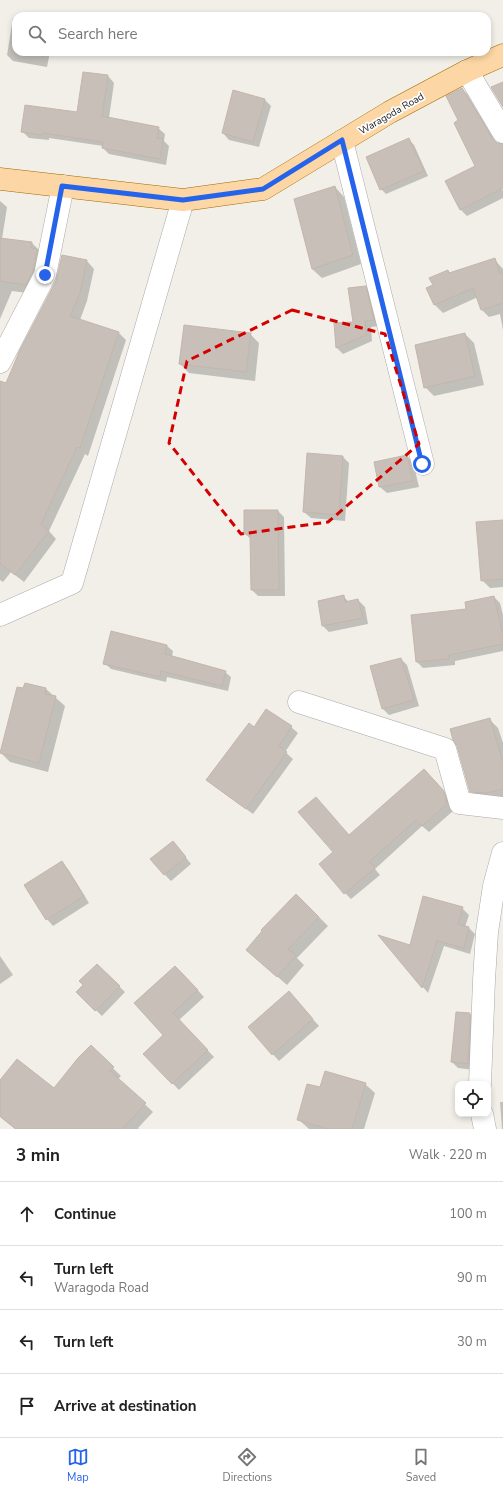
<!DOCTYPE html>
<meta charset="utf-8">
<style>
body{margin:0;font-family:"Nunito Sans",sans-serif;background:#f2f2f2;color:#222}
.controls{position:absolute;right:12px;bottom:12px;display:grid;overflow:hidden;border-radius:8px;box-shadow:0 2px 6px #0003}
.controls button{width:36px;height:36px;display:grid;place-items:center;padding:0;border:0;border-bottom:1px solid #e0e0e0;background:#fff;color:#222;font:20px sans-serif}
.stop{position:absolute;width:12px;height:12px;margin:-9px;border:3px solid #2563eb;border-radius:50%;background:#fff}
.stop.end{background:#2563eb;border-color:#fff;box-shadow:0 1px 4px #0008}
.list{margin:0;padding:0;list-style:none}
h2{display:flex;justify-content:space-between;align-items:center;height:52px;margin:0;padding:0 16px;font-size:17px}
h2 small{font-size:13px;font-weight:400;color:#767676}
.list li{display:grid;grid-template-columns:26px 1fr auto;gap:12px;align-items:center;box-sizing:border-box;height:64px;padding:0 16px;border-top:1px solid #e0e0e0}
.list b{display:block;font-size:15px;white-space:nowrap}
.list p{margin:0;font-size:13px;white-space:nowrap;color:#767676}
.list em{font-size:13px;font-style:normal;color:#767676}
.icon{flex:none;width:22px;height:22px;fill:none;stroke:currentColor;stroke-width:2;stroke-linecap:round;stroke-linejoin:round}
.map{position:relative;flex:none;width:503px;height:1129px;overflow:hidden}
.search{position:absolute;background:#fff;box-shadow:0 2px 6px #0003;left:12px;right:12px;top:12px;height:44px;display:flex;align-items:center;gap:10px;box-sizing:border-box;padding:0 14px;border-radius:12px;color:#767676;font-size:15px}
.sheet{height:308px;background:#fff}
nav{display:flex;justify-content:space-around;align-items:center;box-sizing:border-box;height:56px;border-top:1px solid #e0e0e0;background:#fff;font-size:11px;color:#767676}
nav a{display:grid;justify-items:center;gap:2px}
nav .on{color:#2563eb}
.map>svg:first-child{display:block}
</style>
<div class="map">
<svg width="503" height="1129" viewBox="0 0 503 1129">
<rect width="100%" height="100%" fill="#f2efe9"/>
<!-- shadow -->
<g fill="#0003">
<path d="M 13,18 L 16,19 L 16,52 L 50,52 L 47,67 L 13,61 L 7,55 Z"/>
<path d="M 84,73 L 108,76 L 114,83 L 109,118 L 158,128 L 165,134 L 164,141 L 169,146 L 166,165 L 109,154 L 103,148 L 103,146 L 49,138 L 49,140 L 29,138 L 22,131 L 78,113 Z"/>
<path d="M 462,89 L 467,94 L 497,144 L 491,168 L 503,191 L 503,198 L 467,216 L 461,210 L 446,182 L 479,165 Z"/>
<path d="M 265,100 L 271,106 L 259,147 L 229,140 L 223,133 Z"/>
<path d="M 409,140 L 414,145 L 428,176 L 386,194 L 381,189 Z"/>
<path d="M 335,187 L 344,197 L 361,264 L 322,278 L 312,269 L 295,200 Z"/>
<path d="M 0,201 L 7,207 L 2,239 L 32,243 L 42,253 L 36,294 L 12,291 L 0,319 Z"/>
<path d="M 494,259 L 503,269 L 503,330 L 500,314 L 489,317 L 481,309 L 478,297 L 443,313 L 435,305 L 434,286 L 448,271 L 450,274 Z"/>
<path d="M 87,261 L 94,269 L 87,301 L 80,320 L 119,333 L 126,340 L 88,456 L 85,454 L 49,531 L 56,539 L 24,582 L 11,572 L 3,582 L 0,580 L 0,382 L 6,385 Z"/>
<path d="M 365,287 L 372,294 L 380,326 L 371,327 L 372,341 L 343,354 L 337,348 L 335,324 L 354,322 Z"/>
<path d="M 250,334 L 259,343 L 255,381 L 189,373 L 180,364 Z"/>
<path d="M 465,334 L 474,343 L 484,385 L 434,396 L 425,387 Z"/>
<path d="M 407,456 L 413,462 L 419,487 L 387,493 L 380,487 L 375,462 Z"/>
<path d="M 343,457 L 349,463 L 345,521 L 311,518 L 304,512 Z"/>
<path d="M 278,511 L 284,517 L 285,596 L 258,596 L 252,590 L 251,539 L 245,534 Z"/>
<path d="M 503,521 L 503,587 L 490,588 L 482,580 Z"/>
<path d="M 343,596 L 349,602 L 358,600 L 365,607 L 368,624 L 329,632 L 323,626 L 319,601 Z"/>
<path d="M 494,597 L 500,603 L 503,615 L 503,651 L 455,661 L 455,665 L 423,668 L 417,662 L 412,616 L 468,610 Z"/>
<path d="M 112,633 L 167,646 L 173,651 L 172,657 L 225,672 L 231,677 L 228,691 L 167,677 L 166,682 L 111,669 L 105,663 Z"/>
<path d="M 401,659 L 407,665 L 419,706 L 389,715 L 383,709 Z"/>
<path d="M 25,684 L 46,689 L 65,706 L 48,772 L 10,762 L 1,753 Z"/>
<path d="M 489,719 L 498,728 L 503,743 L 503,800 L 480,800 L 471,791 Z"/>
<path d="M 291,727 L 298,733 L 285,752 L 293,759 L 253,814 L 214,786 L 208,780 L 254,728 Z"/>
<path d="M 430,776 L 450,799 L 453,811 L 429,832 L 422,826 L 375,869 L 380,875 L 351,899 L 345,893 L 349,836 Z"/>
<path d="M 179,849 L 191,864 L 171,881 L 165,875 Z"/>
<path d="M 62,863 L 68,869 L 89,903 L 53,926 L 47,919 Z"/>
<path d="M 462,908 L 469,915 L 465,927 L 469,928 L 475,934 L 470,954 L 444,946 L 428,993 L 381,937 L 411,946 Z"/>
<path d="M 319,917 L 328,926 L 297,958 L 304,965 L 287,985 L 247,950 Z"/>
<path d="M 0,956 L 13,975 L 0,984 Z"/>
<path d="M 97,965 L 125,992 L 102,1016 L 77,992 L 84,985 Z"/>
<path d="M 182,973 L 204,997 L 179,1020 L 214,1057 L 179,1090 L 144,1054 L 164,1035 Z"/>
<path d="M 295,999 L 319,1026 L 279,1061 L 249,1027 Z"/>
<path d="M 470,1014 L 476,1020 L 474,1070 L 458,1068 L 452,1062 Z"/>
<path d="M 91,1047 L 121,1076 L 118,1079 L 153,1112 L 138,1128 L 139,1129 L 15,1129 L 0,1117 L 0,1082 L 54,1090 Z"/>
<path d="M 365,1084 L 375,1093 L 364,1129 L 309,1129 L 298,1119 L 321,1088 Z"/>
<path d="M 500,1102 L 503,1102 L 503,1129 L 502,1129 Z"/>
</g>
<!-- building -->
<g fill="#c7bfb8" stroke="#c4b6ab">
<path d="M 83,72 L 108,75 L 102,116 L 159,127 L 157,138 L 163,139 L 160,159 L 102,148 L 103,142 L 43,133 L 42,135 L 21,132 L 25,105 L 77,112 Z"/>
<path d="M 503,82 L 503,107 L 491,87 Z"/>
<path d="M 462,88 L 492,138 L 497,143 L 503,144 L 503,188 L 460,210 L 445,181 L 475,166 L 454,123 L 458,120 L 446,96 Z"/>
<path d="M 233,90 L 265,99 L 253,142 L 222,133 Z"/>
<path d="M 409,138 L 424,171 L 380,190 L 366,157 Z"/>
<path d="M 335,186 L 353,255 L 312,269 L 294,199 Z"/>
<path d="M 0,238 L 32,242 L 31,248 L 37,249 L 33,271 L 26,285 L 0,281 Z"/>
<path d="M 62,255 L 87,260 L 80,293 L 70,316 L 119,332 L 80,448 L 77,447 L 41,524 L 49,531 L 15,575 L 0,563 L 0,381 L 6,383 L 20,350 L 56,281 Z"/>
<path d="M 495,258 L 500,274 L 503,273 L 503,303 L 481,310 L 473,288 L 434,305 L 426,288 L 433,285 L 429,278 L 448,270 L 449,273 Z"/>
<path d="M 366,286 L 374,320 L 365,321 L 366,335 L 336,348 L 334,323 L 353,322 L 348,288 Z"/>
<path d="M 184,325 L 251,333 L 246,372 L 179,364 Z"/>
<path d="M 465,333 L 475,376 L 424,388 L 415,345 Z"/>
<path d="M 307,453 L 343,456 L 339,515 L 303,512 Z"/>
<path d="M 407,455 L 413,481 L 379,487 L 374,462 Z"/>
<path d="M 244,510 L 278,510 L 279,590 L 251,590 L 250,534 L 244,534 Z"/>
<path d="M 503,520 L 503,579 L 481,581 L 476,522 Z"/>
<path d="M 344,595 L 345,602 L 358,599 L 363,618 L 322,626 L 318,601 Z"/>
<path d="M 494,596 L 503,635 L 503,644 L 449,655 L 449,659 L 416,662 L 411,615 L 466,609 L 465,602 Z"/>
<path d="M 111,631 L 167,645 L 165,654 L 226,671 L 222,686 L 161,671 L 160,677 L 103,664 Z"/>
<path d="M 401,658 L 414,700 L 382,709 L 370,666 Z"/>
<path d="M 25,683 L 46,688 L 45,694 L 56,696 L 39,763 L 0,753 L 17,687 L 23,688 Z"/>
<path d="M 266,709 L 292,726 L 279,746 L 287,752 L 246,809 L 206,780 L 249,723 L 254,727 Z"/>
<path d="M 490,718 L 503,763 L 503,789 L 486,793 L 470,792 L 457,746 L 453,740 L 450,729 Z"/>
<path d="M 424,769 L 444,791 L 447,804 L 422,826 L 416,820 L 369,862 L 375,868 L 344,894 L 319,864 L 333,852 L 298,812 L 316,797 L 349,835 Z"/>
<path d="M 173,841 L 186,857 L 164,875 L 150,859 Z"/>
<path d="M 62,861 L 84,896 L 46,920 L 24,885 Z"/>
<path d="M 296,894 L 319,917 L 288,949 L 296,955 L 277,977 L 246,950 L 262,931 L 261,930 Z"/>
<path d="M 423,896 L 463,907 L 458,924 L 469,927 L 464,948 L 437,941 L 422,988 L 378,935 L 410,945 Z"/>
<path d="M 97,964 L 120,986 L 95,1011 L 76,992 L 83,985 L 79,981 Z"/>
<path d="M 175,966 L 198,990 L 173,1013 L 208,1050 L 172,1084 L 143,1054 L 163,1035 L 134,1003 Z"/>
<path d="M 289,991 L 313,1019 L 272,1055 L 248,1027 Z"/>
<path d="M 456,1012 L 470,1013 L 468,1064 L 451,1062 Z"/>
<path d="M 91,1045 L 114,1067 L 110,1071 L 146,1103 L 122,1129 L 16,1129 L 0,1116 L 0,1080 L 17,1059 L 54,1088 L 78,1058 Z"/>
<path d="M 325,1071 L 366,1083 L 352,1129 L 329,1129 L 297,1120 L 307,1084 L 320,1087 Z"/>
</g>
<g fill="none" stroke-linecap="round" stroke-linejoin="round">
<defs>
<g id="minor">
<path d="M 467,71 L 503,132"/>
<path d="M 342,141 L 423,464"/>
<path d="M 0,362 L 45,275 L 63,186"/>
<path d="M 0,615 L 72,583 L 183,200"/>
<path d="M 299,702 L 445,749 L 460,803 L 503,808"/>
<path d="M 480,1084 L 484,980 L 487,932 L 494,886 L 503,853"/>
<path d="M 482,1114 L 485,1129"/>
</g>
<path id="primary" d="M 0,179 L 183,200 L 263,189 L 390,112 L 467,71 L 503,55"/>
</defs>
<!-- minor casing -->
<use href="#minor" stroke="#a9a9a9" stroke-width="23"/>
<!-- primary casing -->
<use href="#primary" stroke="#a06b00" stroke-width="23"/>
<!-- minor -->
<use href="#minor" stroke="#fff" stroke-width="22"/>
<!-- primary -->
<use href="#primary" stroke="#fcd6a4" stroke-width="22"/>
</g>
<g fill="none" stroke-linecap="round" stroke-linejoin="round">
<!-- route -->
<path stroke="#2563eb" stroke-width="5" d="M 45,275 L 62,186 L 183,200 L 263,189 L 342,140 L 422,464"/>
</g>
<!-- marked area -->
<path fill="none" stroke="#d40000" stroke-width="3" stroke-dasharray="8 5" stroke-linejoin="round" d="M 292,310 L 385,334 L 419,444 L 328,522 L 241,534 L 169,443 L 187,361 Z"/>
<g text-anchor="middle" stroke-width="3.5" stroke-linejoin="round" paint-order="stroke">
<!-- street labels -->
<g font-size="10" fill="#222" stroke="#fff">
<text transform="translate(391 113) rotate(-30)" y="4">Waragoda Road</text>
</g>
</g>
</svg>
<div class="controls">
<button><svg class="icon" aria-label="locate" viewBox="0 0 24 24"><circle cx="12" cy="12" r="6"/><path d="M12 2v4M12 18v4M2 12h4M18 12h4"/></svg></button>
</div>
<div class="stop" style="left:422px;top:464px"></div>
<div class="stop end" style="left:45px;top:275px"></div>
<div class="search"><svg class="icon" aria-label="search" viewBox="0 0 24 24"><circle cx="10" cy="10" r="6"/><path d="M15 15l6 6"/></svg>Search here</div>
</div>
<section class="sheet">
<h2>3 min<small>Walk · 220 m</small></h2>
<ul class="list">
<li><svg class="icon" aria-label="ahead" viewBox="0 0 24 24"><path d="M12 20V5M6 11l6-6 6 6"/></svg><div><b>Continue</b></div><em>100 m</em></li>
<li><svg class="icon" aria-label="left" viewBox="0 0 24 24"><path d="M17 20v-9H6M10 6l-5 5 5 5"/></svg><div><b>Turn left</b><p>Waragoda Road</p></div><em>90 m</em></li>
<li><svg class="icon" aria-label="left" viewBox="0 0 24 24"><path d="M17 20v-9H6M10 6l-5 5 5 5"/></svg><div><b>Turn left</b></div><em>30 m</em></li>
<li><svg class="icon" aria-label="arrive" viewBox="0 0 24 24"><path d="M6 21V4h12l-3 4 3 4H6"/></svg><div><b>Arrive at destination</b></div></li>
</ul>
</section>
<nav>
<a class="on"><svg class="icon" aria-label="map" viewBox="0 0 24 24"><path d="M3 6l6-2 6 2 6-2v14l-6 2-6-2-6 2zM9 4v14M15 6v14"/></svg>Map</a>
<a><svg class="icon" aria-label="directions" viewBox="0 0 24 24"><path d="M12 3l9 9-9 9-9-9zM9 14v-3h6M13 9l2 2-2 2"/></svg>Directions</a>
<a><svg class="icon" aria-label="saved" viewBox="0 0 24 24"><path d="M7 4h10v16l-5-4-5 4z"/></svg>Saved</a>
</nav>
